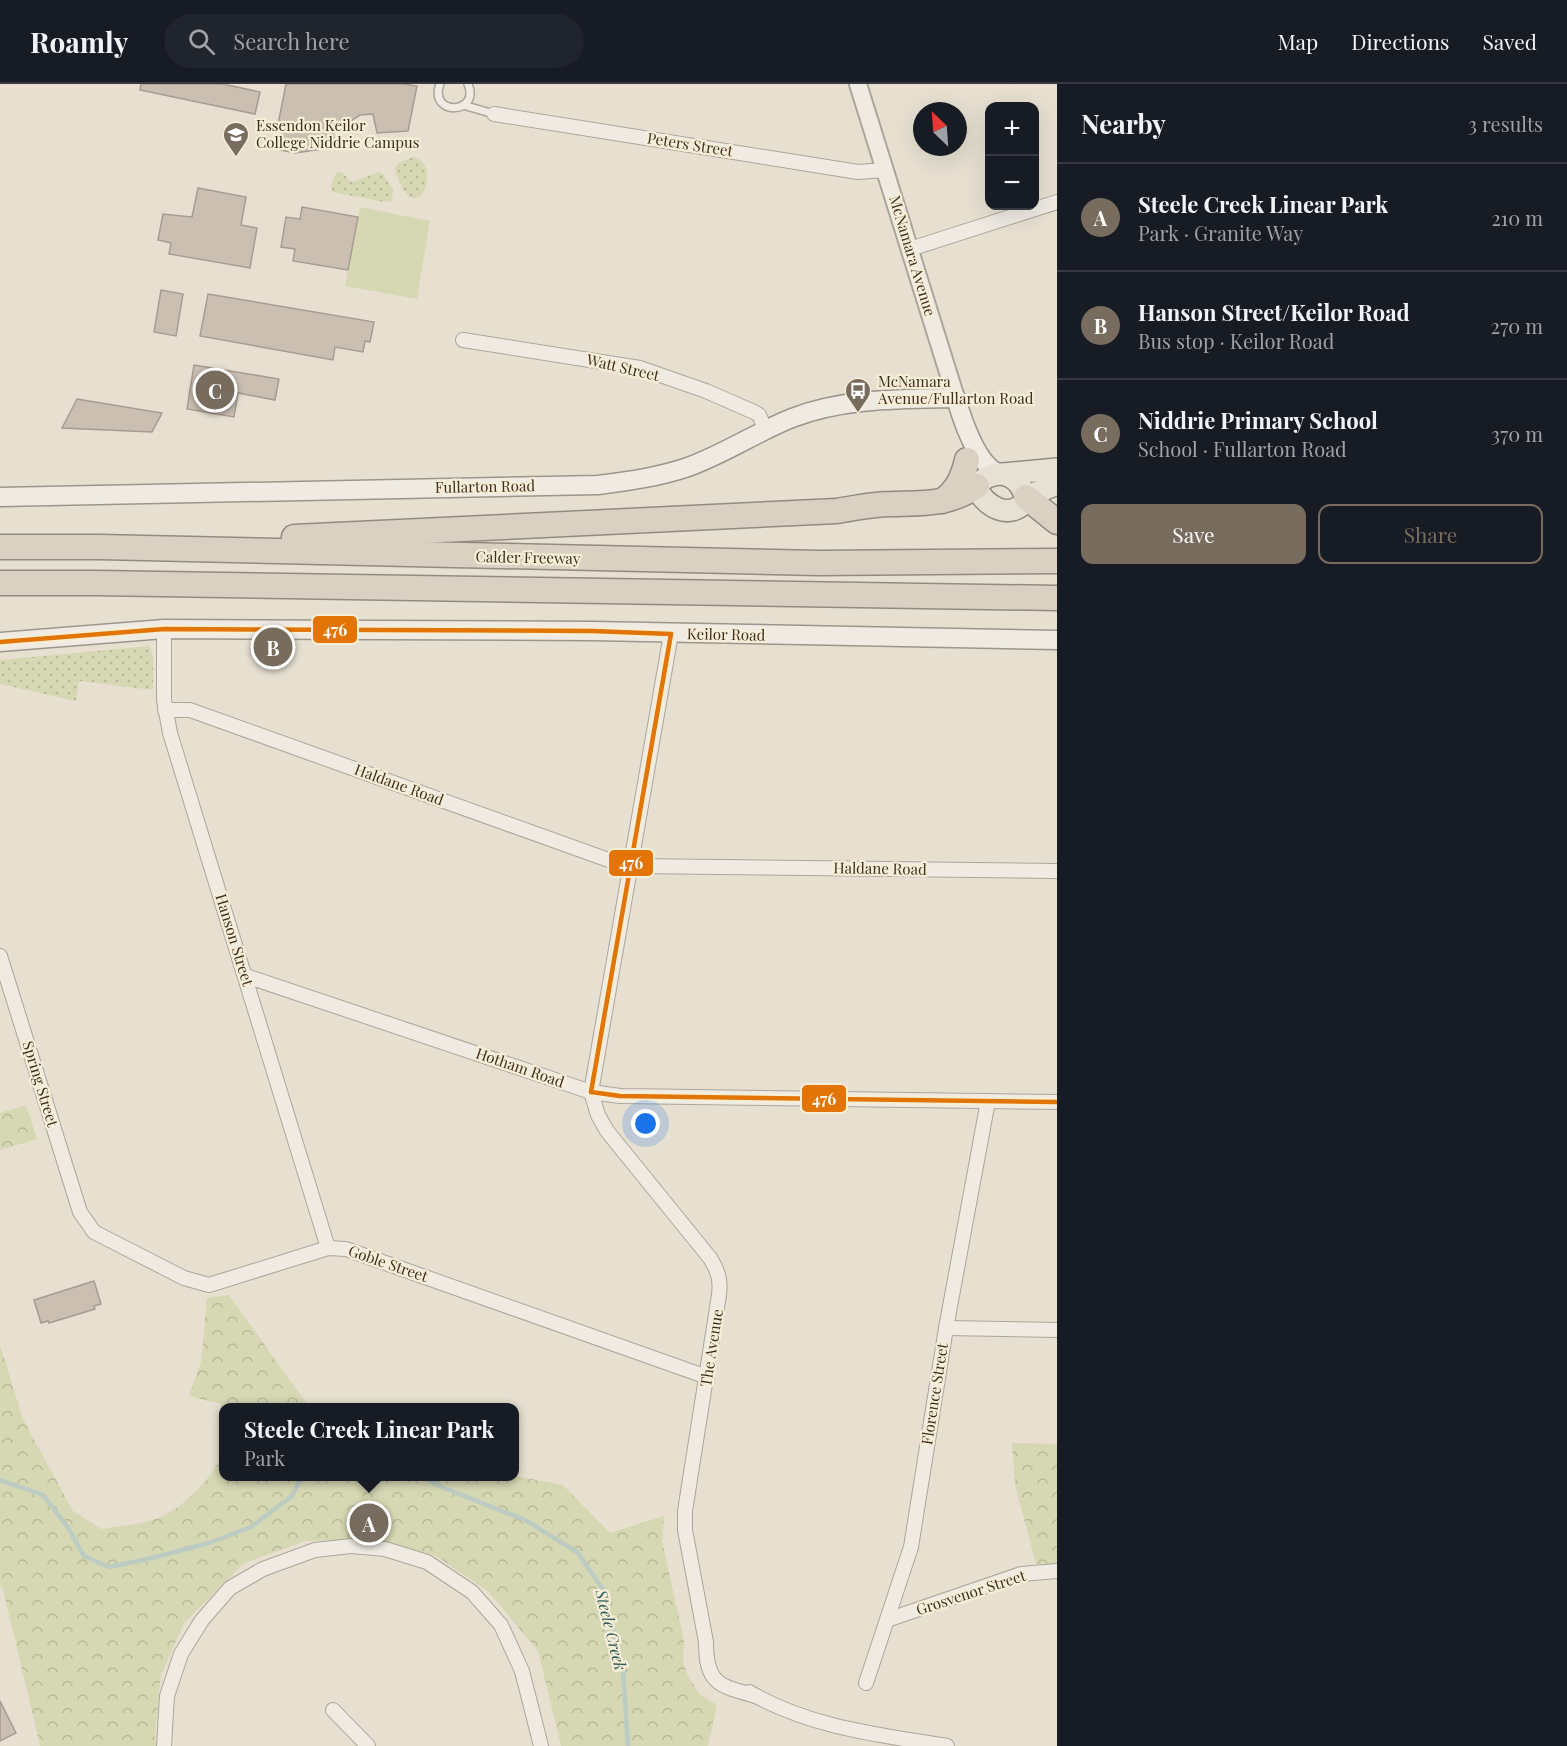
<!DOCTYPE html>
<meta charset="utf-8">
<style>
body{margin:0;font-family:"Playfair Display",serif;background:#20242c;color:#f1f3f6}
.controls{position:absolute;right:18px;top:18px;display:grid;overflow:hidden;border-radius:12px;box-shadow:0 6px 24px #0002}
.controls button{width:54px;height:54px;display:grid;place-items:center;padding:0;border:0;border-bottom:2px solid #363941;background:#171b24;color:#f1f3f6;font:30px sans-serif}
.compass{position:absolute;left:913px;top:18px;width:54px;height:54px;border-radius:50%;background:#171b24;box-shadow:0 6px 24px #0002;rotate:335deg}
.you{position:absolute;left:646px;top:1040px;width:21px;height:21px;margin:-15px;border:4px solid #fff;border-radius:50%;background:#1a73e8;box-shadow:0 0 0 9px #1a73e833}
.badge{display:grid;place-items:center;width:39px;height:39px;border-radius:50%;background:#786c5e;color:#fff;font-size:20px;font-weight:700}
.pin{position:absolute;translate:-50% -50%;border:3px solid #fff;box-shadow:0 2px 6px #0006}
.popup{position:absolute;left:219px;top:1319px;width:300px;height:78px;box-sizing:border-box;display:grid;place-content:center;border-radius:12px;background:#171b24;filter:drop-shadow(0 2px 4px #0005);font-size:20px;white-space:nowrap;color:#9ea1a6}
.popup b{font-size:22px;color:#f1f3f6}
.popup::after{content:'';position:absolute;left:50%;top:100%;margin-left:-12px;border:12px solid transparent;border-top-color:#171b24}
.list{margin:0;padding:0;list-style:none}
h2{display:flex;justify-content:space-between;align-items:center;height:78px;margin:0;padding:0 24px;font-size:26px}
h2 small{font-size:20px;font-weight:400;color:#9ea1a6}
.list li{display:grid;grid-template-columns:39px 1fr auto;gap:18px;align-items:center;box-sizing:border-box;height:108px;padding:0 24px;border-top:2px solid #363941}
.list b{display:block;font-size:22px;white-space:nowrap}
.list p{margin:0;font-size:20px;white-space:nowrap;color:#9ea1a6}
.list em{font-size:20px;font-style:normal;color:#9ea1a6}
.actions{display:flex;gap:12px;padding:18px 24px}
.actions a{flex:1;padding:14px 0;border:2px solid #786c5e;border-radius:12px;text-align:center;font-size:21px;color:#786c5e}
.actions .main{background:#786c5e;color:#fff}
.icon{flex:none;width:33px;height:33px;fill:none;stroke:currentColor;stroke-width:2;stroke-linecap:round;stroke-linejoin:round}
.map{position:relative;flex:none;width:1057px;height:1662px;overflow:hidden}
header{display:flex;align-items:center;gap:36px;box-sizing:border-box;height:84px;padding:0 30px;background:#171b24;border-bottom:2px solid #363941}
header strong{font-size:28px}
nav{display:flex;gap:33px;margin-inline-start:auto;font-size:21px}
.search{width:420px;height:54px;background:#20242c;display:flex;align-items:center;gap:15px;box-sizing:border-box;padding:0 21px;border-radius:33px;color:#9ea1a6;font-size:22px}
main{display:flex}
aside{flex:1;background:#171b24}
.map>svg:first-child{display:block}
</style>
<header>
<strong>Roamly</strong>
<div class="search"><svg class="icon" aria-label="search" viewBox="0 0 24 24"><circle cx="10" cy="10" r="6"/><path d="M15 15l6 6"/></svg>Search here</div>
<nav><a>Map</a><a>Directions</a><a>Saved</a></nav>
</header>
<main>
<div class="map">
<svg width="1057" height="1662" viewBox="0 0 1057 1662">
<defs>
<pattern id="grass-dots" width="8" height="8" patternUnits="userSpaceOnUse" patternTransform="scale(1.5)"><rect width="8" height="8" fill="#d6d7b3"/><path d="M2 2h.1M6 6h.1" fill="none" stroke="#b9b99a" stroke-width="1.8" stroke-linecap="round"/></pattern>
<pattern id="park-crowns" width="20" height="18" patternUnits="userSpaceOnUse" patternTransform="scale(1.5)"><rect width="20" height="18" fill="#d6d7b3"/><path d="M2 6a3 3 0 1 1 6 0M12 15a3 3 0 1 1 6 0" fill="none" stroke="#b9b99a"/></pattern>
</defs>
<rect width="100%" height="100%" fill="#e7e0d1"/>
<!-- grass -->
<g fill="url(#grass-dots)">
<path d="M 414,73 C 444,81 416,153 395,86 L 398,79 Z"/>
<path d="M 337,88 L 342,89 L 352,98 L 378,88 L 383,90 L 393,106 L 392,117 L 385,118 L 332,108 L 331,100 Z"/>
<path d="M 150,562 L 153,576 L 153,606 L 79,597 L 76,617 L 0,600 L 0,576 Z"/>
</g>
<!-- park -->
<g fill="url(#park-crowns)">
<path d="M 26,1021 L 37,1055 L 0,1066 L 0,1029 Z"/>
<path d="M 229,1211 L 309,1323 L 310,1323 L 224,1324 L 223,1332 L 221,1320 L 189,1312 L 201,1278 L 207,1214 Z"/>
<path d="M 0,1261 L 23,1335 L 73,1427 L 101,1445 C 118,1442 137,1441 153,1436 C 181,1427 211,1396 223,1369 L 224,1392 L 515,1392 L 563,1401 L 610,1449 L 664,1432 L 662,1457 L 684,1557 L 683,1577 L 687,1590 L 700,1611 L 717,1621 L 708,1662 L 561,1662 L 538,1567 L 489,1508 L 436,1472 L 374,1455 L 305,1457 L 244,1479 L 184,1539 L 161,1591 L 155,1652 L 157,1662 L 40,1662 L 3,1505 L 0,1501 Z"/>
<path d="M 1012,1359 L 1057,1360 L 1057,1480 L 1036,1480 L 1015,1401 Z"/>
</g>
<!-- pitch -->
<path fill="#d6d7b3" d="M 360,123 L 430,137 L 417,215 L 345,202 Z"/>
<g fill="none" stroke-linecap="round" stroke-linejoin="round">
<!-- stream -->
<g stroke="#bcccc2" stroke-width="4.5">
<path d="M 420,1392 L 444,1404 L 525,1436 L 577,1468 L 602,1504 L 623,1587 L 628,1662"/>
<path d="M 0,1396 L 43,1411 L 67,1442 L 84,1472 L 109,1483 L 152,1474 L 209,1459 L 251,1443 L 292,1412 L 302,1392"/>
</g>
</g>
<!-- building -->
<g fill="#cbbfb2" stroke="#a89c90" stroke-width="1.5">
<path d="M 141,0 L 223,0 L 260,8 L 255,30 L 140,6 Z"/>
<path d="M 286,0 L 404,0 L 417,2 L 408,47 L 377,49 L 373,30 L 360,31 L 333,49 L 336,63 L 295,69 L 280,66 L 283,47 L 277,45 Z"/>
<path d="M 198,104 L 246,113 L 241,141 L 257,144 L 250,184 L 169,170 L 171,159 L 158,156 L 163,130 L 192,133 Z"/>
<path d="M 302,123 L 358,133 L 348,186 L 293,177 L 295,165 L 281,163 L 286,133 L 300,135 Z"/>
<path d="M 161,206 L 183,210 L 176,252 L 154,248 Z"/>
<path d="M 208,210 L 374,238 L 370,258 L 365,257 L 363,268 L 335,263 L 333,276 L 200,252 Z"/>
<path d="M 194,281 L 279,295 L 275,316 L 238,309 L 234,333 L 187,325 Z"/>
<path d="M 77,315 L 162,329 L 152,348 L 62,344 Z"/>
<path d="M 94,1197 L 101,1220 L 94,1222 L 95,1225 L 49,1239 L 48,1237 L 41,1239 L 34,1216 Z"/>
<path d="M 0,1617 L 16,1649 L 0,1657 Z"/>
</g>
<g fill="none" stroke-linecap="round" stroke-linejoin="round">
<defs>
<g id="service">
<path d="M 440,0 C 428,32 481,31 468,0"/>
<path d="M 463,21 L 494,30"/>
</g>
<g id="minor">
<path d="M 494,30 L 858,88 L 885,86"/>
<path d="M 910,165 L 1057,118"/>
<path d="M 463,256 L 640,284 L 706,307 L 754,328 L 759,331 L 766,347"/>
<path d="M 164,545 L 164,616 L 170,649 L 328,1164"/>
<path d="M 671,550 L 591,1008 L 598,1031 L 607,1047 L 710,1174 C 718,1187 721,1196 719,1211 L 685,1427 L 685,1446 L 706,1558 C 706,1600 719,1602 756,1612"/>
<path d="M 165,626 L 190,626 L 631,784"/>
<path d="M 631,782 L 1057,787"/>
<path d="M 0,872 L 80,1128 L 94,1148 L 184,1194 L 209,1201 L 328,1164 L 346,1165 L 707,1293"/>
<path d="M 246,892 L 591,1008 L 620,1012 L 1057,1018"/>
<path d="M 946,1244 L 1057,1246"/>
<path d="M 887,1536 L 1021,1490 L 1057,1487"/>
<path d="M 866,1599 L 911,1463 L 946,1244 L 988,1017"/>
<path d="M 749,1608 C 808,1643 880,1651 947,1662"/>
<path d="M 333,1626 L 368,1662"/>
<path d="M 164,1662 L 167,1612 L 181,1570 L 202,1536 L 230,1504 L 263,1485 L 315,1466 L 351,1462 L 385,1465 L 427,1478 L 472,1508 L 501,1541 L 522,1587 L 541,1662"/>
</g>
<path id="tertiary" d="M 858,0 L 956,314"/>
<g id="secondary">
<path d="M 0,413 L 598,401 C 629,397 659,393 688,383 C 724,370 757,348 792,334 C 844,314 901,315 956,314 C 962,335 977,382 1000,390"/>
<path d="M 0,558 L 164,545 L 592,547 L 1057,556"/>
</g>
<g id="primary">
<path d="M 1000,390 C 1014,391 1023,402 1026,416 C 1011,438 983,422 976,402 C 984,394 989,391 1000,390 Z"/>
<path d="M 1003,390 L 1057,385"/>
<path d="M 1026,413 L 1057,400"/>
</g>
<g id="motorway">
<path d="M 1026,413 L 1057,438"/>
<path d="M 942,417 C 957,407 963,393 967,376"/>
<path d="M 294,453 L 837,427 C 855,424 873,420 892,420 C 924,419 948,421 977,402"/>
<path d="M 0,463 L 100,463 L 819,479 L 1057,477"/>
<path d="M 0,499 L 96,499 L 1057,514"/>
</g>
</defs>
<!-- service casing -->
<use href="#service" stroke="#ada599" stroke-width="10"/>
<!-- minor casing -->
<use href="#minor" stroke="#ada599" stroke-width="16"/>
<!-- tertiary casing -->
<use href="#tertiary" stroke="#ada599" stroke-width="20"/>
<!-- secondary casing -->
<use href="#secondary" stroke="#9c958a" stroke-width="21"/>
<!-- primary casing -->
<use href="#primary" stroke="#928b80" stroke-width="24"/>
<!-- motorway casing -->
<use href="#motorway" stroke="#928b80" stroke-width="27"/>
<!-- service -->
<use href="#service" stroke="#efebe3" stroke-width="7"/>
<!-- minor -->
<use href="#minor" stroke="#efebe3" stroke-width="14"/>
<!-- tertiary -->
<use href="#tertiary" stroke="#efebe3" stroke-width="16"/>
<!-- secondary -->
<use href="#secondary" stroke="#efebe3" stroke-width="18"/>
<!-- primary -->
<use href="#primary" stroke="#e6e1d4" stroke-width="21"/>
<!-- motorway -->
<use href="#motorway" stroke="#dad1c2" stroke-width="24"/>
<defs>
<g id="bus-1">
<path d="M 0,558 L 164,545 L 592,547 L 671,550"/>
<path d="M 591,1008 L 620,1012 L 1057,1018"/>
<path d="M 591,1008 L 671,550"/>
</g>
</defs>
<!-- bus-1 casing -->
<use href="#bus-1" stroke="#f7eed8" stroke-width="9"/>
<!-- bus-1 -->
<use href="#bus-1" stroke="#e27505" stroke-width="4.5"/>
</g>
<!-- icons -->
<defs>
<symbol id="school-pin" viewBox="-11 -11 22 30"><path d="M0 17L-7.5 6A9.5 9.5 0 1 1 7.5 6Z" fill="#786c5e" stroke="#f7eed8"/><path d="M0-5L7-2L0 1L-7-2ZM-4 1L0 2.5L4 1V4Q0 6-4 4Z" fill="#fff"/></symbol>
<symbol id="bus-pin" viewBox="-11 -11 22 30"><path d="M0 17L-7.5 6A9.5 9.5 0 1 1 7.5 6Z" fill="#786c5e" stroke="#f7eed8"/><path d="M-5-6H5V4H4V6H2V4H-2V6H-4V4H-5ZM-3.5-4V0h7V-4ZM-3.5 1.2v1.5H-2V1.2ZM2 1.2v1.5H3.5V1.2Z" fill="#fff"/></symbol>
</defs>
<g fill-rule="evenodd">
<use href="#school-pin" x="221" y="36" width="30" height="40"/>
<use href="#bus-pin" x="843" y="292" width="30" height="40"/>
</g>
<g text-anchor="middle" stroke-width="4.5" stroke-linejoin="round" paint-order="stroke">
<!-- poi labels -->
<g font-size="15" fill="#3d2e20" stroke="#f7eed8" text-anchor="start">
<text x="256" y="47">Essendon Keilor<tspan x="256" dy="17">College Niddrie Campus</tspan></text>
<text x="878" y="303">McNamara<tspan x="878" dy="17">Avenue/Fullarton Road</tspan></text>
</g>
<!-- street labels -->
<g font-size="15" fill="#3d2e20" stroke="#f7eed8">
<text transform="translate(690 61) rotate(9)" y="5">Peters Street</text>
<text transform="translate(912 172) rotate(73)" y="5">McNamara Avenue</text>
<text transform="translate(623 284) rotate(13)" y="5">Watt Street</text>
<text transform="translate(485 403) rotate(-1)" y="5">Fullarton Road</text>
<text transform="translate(528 474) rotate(1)" y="5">Calder Freeway</text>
<text transform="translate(726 551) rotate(1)" y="5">Keilor Road</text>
<text transform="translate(399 701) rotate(20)" y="5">Haldane Road</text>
<text transform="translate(880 785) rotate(1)" y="5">Haldane Road</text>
<text transform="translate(234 856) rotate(73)" y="5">Hanson Street</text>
<text transform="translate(520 984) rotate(19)" y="5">Hotham Road</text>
<text transform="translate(40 1000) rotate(73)" y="5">Spring Street</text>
<text transform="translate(388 1180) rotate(19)" y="5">Goble Street</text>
<text transform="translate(712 1264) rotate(-81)" y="5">The Avenue</text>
<text transform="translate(935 1310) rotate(-81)" y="5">Florence Street</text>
<text transform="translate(971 1509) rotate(-18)" y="5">Grosvenor Street</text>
</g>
<!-- water labels -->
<g font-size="16" font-style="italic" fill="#2f5d5a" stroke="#f7eed8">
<text transform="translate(611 1546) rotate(76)" y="6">Steele Creek</text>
</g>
</g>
<g stroke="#f7eed8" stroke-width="2">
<rect x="312" y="531" width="46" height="29" rx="6" fill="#e27505"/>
<rect x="608" y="765" width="46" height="28" rx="6" fill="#e27505"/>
<rect x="801" y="1000" width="46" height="29" rx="6" fill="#e27505"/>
</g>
<g font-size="16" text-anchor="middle" font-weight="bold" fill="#fff">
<text x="335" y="552">476</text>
<text x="631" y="785">476</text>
<text x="824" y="1021">476</text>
</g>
</svg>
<div class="controls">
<button>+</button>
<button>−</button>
</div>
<svg class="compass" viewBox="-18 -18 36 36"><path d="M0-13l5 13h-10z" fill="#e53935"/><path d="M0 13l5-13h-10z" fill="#9ea1a6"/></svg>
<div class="you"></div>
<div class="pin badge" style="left:369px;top:1439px">A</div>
<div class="popup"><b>Steele Creek Linear Park</b>Park</div>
<div class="pin badge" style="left:273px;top:563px">B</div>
<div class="pin badge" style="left:215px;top:306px">C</div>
</div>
<aside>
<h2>Nearby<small>3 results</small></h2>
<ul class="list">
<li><span class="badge">A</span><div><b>Steele Creek Linear Park</b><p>Park · Granite Way</p></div><em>210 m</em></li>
<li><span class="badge">B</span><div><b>Hanson Street/Keilor Road</b><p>Bus stop · Keilor Road</p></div><em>270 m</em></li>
<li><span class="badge">C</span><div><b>Niddrie Primary School</b><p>School · Fullarton Road</p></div><em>370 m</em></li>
</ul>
<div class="actions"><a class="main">Save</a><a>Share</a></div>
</aside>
</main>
